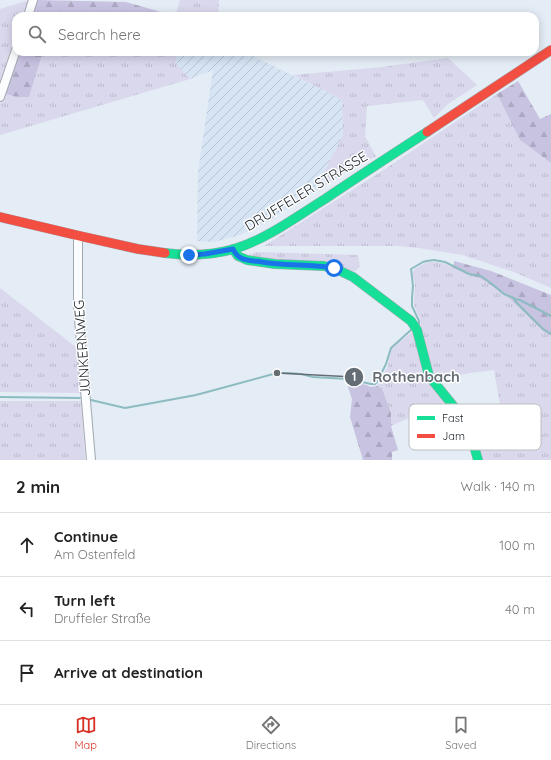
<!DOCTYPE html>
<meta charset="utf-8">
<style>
body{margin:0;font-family:Quicksand,sans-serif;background:#f6f6f6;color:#222}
.stop{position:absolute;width:12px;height:12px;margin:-9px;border:3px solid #1a73e8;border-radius:50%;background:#fff}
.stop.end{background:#1a73e8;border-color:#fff;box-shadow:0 1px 4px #0008}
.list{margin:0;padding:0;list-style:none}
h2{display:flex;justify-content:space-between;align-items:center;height:52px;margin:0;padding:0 16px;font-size:17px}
h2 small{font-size:13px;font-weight:400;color:#767676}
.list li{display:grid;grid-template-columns:26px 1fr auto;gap:12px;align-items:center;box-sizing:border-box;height:64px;padding:0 16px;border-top:1px solid #e0e0e0}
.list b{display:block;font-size:15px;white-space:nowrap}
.list p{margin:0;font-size:13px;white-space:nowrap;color:#767676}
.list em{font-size:13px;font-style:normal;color:#767676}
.icon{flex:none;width:22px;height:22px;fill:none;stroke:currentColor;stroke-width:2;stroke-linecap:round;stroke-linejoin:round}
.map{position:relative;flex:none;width:551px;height:460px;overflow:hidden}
.search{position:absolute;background:#fff;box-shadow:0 2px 10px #0003;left:12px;right:12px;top:12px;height:44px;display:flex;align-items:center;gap:10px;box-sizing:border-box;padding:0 14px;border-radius:12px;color:#767676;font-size:15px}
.sheet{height:244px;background:#fff}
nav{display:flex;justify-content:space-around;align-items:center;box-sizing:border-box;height:56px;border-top:1px solid #e0e0e0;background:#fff;font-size:11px;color:#767676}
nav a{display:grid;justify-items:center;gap:2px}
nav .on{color:#d93025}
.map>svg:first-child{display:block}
</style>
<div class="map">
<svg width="551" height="460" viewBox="0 0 551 460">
<defs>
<pattern id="industrial-furrows" width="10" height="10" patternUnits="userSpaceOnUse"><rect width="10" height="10" fill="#d6e4f4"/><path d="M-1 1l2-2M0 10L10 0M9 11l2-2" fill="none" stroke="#b7c4d2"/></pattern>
<pattern id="grass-tufts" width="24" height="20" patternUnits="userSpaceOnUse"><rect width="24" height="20" fill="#dad8ed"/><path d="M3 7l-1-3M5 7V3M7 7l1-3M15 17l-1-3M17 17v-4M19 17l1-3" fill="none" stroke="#bbb9cc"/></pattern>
<pattern id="forest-firs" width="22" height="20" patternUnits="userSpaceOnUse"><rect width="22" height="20" fill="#c8c3e1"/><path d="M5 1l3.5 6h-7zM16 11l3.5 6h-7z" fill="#aca8c1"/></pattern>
</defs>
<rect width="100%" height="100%" fill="#e4ecf5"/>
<!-- industrial -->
<path fill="url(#industrial-furrows)" d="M 179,52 L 245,52 L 333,95 L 342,100 L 343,135 L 324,172 L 331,181 L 262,225 L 240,235 L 214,242 L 197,241 L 198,172 L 213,70 L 190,79 L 176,63 L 176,56 Z"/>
<!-- grass -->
<g fill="url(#grass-tufts)">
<path d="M 29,0 L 30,0 L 25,16 L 16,16 L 16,42 L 0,90 L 0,9 Z"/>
<path d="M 180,0 L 219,0 L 218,16 L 175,16 Z"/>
<path d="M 43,52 L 179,52 L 176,56 L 176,63 L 190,79 L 0,135 L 0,105 L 4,93 C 12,97 20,97 29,97 Z"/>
<path d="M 448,58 L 477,85 L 448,104 L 434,118 L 423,100 L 367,106 L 365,136 L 376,157 L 364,161 L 355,166 L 331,181 L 324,172 L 343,135 L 342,100 L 333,95 L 293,75 L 382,67 Z"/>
<path d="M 497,94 L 520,140 L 551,163 L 551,288 L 514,272 L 462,255 L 419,248 L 397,246 L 264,246 L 385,169 Z"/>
<path d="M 256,252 L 358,255 L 360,267 L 355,271 L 351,272 L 248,255 Z"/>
<path d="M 430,262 L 443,263 L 471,276 L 479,278 L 488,283 L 504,295 L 510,299 L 543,330 L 551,336 L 551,460 L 480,460 L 478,449 L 498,446 L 493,418 L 502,416 L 494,370 L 470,373 L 435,380 L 419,328 L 421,326 L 420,319 L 414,305 L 414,300 L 415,284 L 412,273 C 416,266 423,264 430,262 Z"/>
<path d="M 0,288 L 77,348 L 81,393 L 0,392 Z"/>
<path d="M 414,331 L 445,402 L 391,426 L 391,413 L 382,388 L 377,386 L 388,366 L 389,358 L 392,347 Z"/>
<path d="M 0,401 L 81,401 L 85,460 L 0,460 Z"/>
</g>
<!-- forest -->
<g fill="url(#forest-firs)">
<path d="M 37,0 L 126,2 L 175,16 L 31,16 Z"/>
<path d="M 18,52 L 43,52 L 29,97 C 20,97 12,97 4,93 Z"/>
<path d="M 518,81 L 540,119 L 551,114 L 551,163 L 520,140 L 497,94 Z"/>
<path d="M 454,261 L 491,271 L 551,295 L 551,336 L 543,331 L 510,299 L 504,295 L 488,283 L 479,278 L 471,276 L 451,267 L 454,264 Z"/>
<path d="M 346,381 L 367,385 L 370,387 L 377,386 L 382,388 L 391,413 L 391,426 L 398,450 L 392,452 L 392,460 L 363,460 L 350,417 L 352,399 Z"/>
</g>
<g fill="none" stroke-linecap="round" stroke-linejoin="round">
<!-- stream -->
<g stroke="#8cbcc1" stroke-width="2">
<path d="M 514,299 L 520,300 L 551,316"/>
<path d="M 419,325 L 419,321 L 412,306 L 412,298 L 413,286 L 411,269 L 423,262 L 427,261 L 434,260 L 445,262 L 469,274 L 481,276 L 492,284 L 504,294 L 514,298 L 515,301 L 543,329 L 551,334"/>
<path d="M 0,397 L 80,398"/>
<path d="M 91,400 L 125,408 L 169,400 L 196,395 L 277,373 L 289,373 L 301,374 L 313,377 L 348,379 L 371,384 L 375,384 L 377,382 L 386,364 L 391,348 L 412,329"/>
</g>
<defs>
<g id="street">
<path d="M 28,16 L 33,0"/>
<path d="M 0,97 L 16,50"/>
<path d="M 78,236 L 78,307 L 91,460"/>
</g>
<g id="fast">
<path d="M 233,249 L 238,256 L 247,260 L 275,264 L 324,266 L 338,270 L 353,277 L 411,321 L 417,330 L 429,376 L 459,413 L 470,432 L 478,460"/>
<path d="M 165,253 C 188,256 212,255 234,249 C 267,239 296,217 325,199 C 359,176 393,154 427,132"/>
</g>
<g id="jam">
<path d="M 427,132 L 551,50"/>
<path d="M 0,217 L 80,236 L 138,249 L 165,253"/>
</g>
</defs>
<!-- street casing -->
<use href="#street" stroke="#a2a9b1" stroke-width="10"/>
<!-- fast casing -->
<use href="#fast" stroke="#a2a9b1" stroke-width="10"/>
<!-- jam casing -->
<use href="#jam" stroke="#a2a9b1" stroke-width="10"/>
<!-- street -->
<use href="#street" stroke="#fbfcfe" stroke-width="8"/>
<!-- fast -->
<use href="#fast" stroke="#16e098" stroke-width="9"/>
<!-- jam -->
<use href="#jam" stroke="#f24e42" stroke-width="9"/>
</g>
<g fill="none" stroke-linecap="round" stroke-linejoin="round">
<!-- route -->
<path stroke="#1a73e8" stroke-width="5" d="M 189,255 L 205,254 L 233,249 C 235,253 237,256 241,258 C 247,261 255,261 262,262 C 286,266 310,264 334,268"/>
</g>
<g text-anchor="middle" stroke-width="3" stroke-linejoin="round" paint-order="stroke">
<!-- street labels -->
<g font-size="14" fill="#20282f" stroke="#fff">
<text transform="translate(306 191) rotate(-31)" y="5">DRUFFELER STRASSE</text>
<text transform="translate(82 348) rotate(-94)" y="5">JUNKERNWEG</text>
</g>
</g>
<!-- legend -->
<rect x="409" y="404" width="132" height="46" rx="6" fill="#fff" stroke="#bcbec1" stroke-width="1"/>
<rect x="417" y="416" width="18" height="4" fill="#16e098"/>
<rect x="417" y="434" width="18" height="4" fill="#f24e42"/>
<g font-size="11" fill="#20282f">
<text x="442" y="422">Fast</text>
<text x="442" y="440">Jam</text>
</g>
<!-- callouts -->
<path fill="none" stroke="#656d74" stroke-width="1.5" d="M277 373L354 377"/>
<g fill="#656d74" stroke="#fff" stroke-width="1.5">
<circle cx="277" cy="373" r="4"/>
<circle cx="354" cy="377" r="10"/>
</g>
<g font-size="12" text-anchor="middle" font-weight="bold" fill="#fff">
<text x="354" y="381">1</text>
</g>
<g font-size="15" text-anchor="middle" font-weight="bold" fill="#656d74" stroke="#fff" stroke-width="3" stroke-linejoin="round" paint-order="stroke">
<text x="416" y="382">Rothenbach</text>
</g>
</svg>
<div class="stop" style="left:334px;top:268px"></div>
<div class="stop end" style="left:189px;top:255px"></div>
<div class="search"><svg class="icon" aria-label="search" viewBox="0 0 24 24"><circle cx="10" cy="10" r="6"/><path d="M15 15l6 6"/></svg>Search here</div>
</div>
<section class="sheet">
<h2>2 min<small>Walk · 140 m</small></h2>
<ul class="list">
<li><svg class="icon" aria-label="ahead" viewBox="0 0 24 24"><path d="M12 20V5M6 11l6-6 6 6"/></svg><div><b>Continue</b><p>Am Ostenfeld</p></div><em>100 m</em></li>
<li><svg class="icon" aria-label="left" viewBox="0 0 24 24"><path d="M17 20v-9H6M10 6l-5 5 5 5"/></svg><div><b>Turn left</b><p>Druffeler Straße</p></div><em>40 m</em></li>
<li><svg class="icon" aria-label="arrive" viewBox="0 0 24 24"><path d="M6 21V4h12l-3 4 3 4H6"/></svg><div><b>Arrive at destination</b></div></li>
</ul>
</section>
<nav>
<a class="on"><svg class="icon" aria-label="map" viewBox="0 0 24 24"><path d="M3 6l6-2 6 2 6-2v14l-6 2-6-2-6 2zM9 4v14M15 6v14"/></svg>Map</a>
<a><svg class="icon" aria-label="directions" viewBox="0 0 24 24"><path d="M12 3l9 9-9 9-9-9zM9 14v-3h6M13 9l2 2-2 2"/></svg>Directions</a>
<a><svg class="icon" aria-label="saved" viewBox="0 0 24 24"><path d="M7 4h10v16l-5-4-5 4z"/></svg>Saved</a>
</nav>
